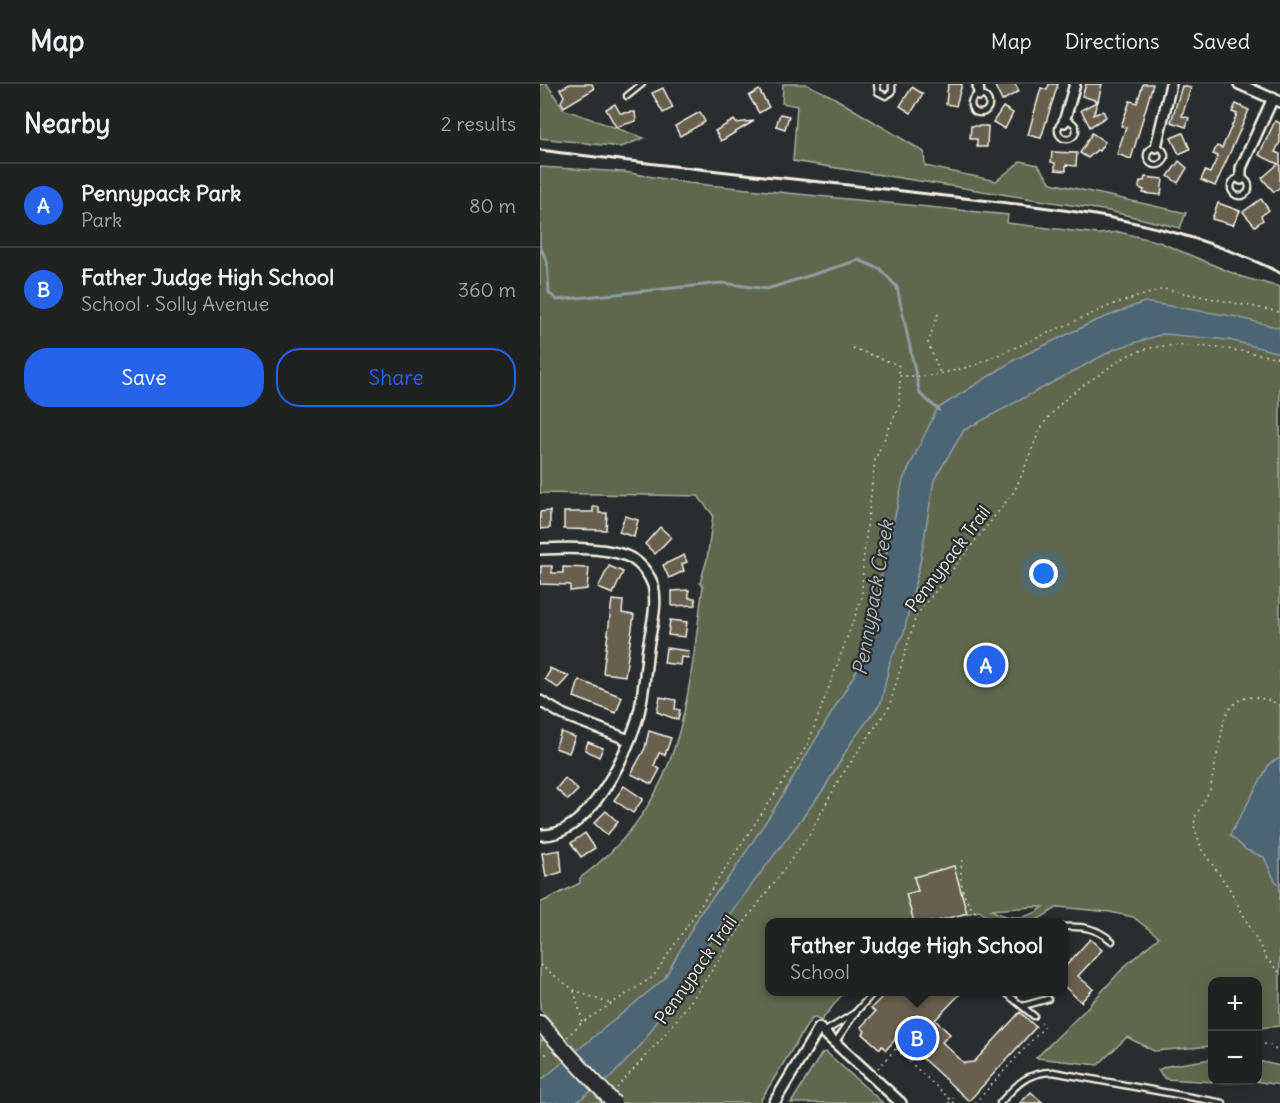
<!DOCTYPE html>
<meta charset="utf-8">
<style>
body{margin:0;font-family:Delius,sans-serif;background:#282a2a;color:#f1f3f6}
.controls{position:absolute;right:18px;bottom:18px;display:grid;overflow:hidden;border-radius:12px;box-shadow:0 6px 24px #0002}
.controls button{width:54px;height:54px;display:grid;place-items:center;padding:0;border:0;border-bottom:2px solid #3d3f40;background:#202222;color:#f1f3f6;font:30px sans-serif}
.you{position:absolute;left:504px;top:490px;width:21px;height:21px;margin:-15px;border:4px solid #fff;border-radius:50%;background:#1a73e8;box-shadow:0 0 0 9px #1a73e833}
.badge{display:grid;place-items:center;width:39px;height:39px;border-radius:50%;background:#2563eb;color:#fff;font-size:20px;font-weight:700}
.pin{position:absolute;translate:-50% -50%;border:3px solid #fff;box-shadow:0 2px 6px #0006}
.popup{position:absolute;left:225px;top:834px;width:303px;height:78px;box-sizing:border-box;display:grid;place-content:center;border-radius:12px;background:#202222;filter:drop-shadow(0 2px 4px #0005);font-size:20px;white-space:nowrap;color:#a2a4a5}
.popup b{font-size:22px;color:#f1f3f6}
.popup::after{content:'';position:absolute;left:50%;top:100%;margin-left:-12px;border:12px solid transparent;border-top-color:#202222}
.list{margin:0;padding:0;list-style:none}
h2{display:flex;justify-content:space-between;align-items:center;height:78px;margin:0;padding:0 24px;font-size:26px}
h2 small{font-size:20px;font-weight:400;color:#a2a4a5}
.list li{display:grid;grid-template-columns:39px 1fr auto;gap:18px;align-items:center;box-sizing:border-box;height:84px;padding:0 24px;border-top:2px solid #3d3f40}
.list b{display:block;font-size:22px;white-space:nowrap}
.list p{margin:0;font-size:20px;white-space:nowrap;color:#a2a4a5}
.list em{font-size:20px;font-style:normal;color:#a2a4a5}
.actions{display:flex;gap:12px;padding:18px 24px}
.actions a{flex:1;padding:14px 0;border:2px solid #2563eb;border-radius:24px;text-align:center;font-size:21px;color:#2563eb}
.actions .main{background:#2563eb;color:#fff}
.map{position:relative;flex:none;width:740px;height:1019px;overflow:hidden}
header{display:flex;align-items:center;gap:36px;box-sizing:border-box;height:84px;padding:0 30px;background:#202222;border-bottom:2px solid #3d3f40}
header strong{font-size:28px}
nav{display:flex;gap:33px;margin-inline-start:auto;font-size:21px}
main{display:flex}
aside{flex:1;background:#202222}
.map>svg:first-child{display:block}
</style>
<header>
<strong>Map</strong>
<nav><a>Map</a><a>Directions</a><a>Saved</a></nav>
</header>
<main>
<aside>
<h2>Nearby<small>2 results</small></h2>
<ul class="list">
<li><span class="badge">A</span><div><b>Pennypack Park</b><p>Park</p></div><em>80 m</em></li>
<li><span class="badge">B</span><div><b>Father Judge High School</b><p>School · Solly Avenue</p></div><em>360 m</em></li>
</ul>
<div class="actions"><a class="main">Save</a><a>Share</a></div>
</aside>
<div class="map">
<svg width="740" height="1019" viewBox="0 0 740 1019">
<rect width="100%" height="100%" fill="#2a2d2e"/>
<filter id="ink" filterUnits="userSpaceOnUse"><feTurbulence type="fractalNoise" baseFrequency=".0167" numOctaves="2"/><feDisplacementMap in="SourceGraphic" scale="12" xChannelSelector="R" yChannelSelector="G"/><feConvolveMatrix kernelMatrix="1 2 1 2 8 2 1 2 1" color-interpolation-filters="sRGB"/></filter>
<g filter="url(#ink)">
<!-- green -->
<g fill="#5e684f" stroke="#a9ac9c" stroke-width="1.5" fill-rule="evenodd">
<path d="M 0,0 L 7,0 L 23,25 L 104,54 L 81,63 L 0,54 Z"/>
<path d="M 243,0 L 266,0 L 293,13 L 384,68 L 385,82 L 456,97 L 481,77 L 498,81 L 511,99 L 646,129 L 640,144 L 569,127 L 253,77 L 257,22 L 242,19 Z"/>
<path d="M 0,83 L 84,88 L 148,99 L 468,131 L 467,139 L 558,150 L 579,148 L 619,158 L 702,193 L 740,203 L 740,942 L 718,944 L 718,898 L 672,898 L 672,962 L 614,967 L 587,953 L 558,981 L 496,974 L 544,927 L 586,881 L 619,853 L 593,833 L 570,828 L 518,823 L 494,838 L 455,838 L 439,827 L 390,838 L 230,838 L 230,908 L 304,908 L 281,937 L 275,934 L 271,935 L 219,1019 L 0,1019 L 0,955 L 2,957 L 16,943 L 0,925 L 0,819 L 40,799 L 40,794 C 144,718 147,619 163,502 L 160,499 L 167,475 L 173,431 L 158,412 L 0,409 ZM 492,823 L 504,823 C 487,836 469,836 451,826 Z"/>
<path d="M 286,968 L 343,1019 L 251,1019 L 282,969 Z"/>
<path d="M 672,975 L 672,996 L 697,997 L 692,999 L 625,995 L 618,986 L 627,982 Z"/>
<path d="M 718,977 L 740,982 L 740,1001 L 714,997 L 718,996 Z"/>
</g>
<!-- water -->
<g fill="#4d6572" stroke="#909da1" stroke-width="1.5">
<path d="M 604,218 L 692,232 L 740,244 L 740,269 L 689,256 L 623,250 L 575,265 L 424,346 L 394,396 L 380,479 L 364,548 L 350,577 L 341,619 L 312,657 L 284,705 L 186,835 L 102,960 L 72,992 L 35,1019 L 0,1019 L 0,997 L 124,895 L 161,828 L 193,788 L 236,722 L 322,578 L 363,396 L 397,325 L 476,275 L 553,238 Z"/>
<path d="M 740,674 L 740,801 L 735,797 L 724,773 L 706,766 L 690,751 L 730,679 Z"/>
</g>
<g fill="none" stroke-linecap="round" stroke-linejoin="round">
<!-- stream -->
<path stroke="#909da1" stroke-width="3" d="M 0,162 L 7,178 L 9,209 L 17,216 L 182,199 L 227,205 L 319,176 L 340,185 L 357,203 L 380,310 L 399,326"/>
</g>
<!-- building -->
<g fill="#686050" stroke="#f4f1e8" stroke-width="1.5">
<path d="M 30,0 L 52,0 L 54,5 L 24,23 L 21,18 L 24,12 L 20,5 Z"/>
<path d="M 408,0 L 422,0 L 416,22 L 406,20 Z"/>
<path d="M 454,0 L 475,0 L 479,7 L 462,17 Z"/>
<path d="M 509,0 L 518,0 L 501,54 L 488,51 L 501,4 L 507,6 Z"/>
<path d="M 546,0 L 562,0 L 558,17 L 542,12 Z"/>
<path d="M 603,0 L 613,0 L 591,75 L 577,70 L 586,43 L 581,42 L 590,17 L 597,19 Z"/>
<path d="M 642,2 L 651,4 L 642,32 L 649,34 L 646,43 L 631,38 Z"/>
<path d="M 372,3 L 383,10 L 371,29 L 360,22 Z"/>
<path d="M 123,4 L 133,24 L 123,29 L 112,9 Z"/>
<path d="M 219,6 L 229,23 L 219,29 L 209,12 Z"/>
<path d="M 558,17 L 553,31 L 563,27 L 566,33 L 550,43 L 541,26 Z"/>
<path d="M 75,20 L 80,29 L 95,28 L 96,37 L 76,43 L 66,25 Z"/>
<path d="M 696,20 L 709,26 L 675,102 L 661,96 L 665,87 L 670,89 L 678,72 L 673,70 L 677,62 L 682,64 L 697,30 L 692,28 Z"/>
<path d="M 463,23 L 473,29 L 465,45 L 453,38 Z"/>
<path d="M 160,28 L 165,38 L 140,52 L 135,42 Z"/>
<path d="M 240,30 L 249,32 L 245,45 L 236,42 Z"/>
<path d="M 194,36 L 196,39 L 214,37 L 181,57 L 175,47 Z"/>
<path d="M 735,37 L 740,39 L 740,58 L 735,68 L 740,70 L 740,103 L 734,108 L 722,94 L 738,80 L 719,71 Z"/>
<path d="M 431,42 L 448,42 L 447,63 L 437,63 L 437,55 L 430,55 Z"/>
<path d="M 552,49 L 565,58 L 559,67 L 557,66 L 548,74 L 540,69 Z"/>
<path d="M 643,49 L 650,65 L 639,70 L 631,54 Z"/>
<path d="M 512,68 L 537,69 L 536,82 L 526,81 L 526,87 L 515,86 L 515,79 L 511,78 Z"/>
<path d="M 639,77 L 647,84 L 638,99 L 628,92 Z"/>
<path d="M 605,93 L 623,95 L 621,111 L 603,109 L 604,106 L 599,104 L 600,97 L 604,97 Z"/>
<path d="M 721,115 L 729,126 L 721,132 L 723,136 L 715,142 L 703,128 Z"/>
<path d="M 678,119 L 700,127 L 693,141 L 672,135 Z"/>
<path d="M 53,423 L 59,423 L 59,429 L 67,429 L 66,446 L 24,445 L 24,428 L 53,428 Z"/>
<path d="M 10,427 L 10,444 L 0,445 L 0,428 Z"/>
<path d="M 85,432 L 98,436 L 94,453 L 79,448 Z"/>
<path d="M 120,443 L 131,453 L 115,470 L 105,460 Z"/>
<path d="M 144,471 L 147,478 L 142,480 L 144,487 L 129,494 L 123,481 Z"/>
<path d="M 1,482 L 12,482 L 12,489 L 23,489 L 23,483 L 49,484 L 47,505 L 30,507 L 30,501 L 0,500 Z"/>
<path d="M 69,482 L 83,488 L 73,510 L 58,504 Z"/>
<path d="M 149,506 L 149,514 L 155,514 L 156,521 L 132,522 L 132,507 Z"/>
<path d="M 72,516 L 83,517 L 82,529 L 94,531 L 85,592 L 63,589 Z"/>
<path d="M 130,536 L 147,538 L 145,553 L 128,551 Z"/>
<path d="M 126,564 L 149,567 L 148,574 L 141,573 L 140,581 L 124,579 Z"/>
<path d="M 9,584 L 29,592 L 18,604 L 5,595 L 10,587 Z"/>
<path d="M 39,596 L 82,613 L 76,629 L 34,613 Z"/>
<path d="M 120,613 L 136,616 L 135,625 L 140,626 L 138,636 L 117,628 Z"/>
<path d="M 109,647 L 131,654 L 125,671 L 119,669 L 114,682 L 120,685 L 112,700 L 91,690 L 105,664 Z"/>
<path d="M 21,648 L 35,653 L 29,669 L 15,664 Z"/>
<path d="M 48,658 L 63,664 L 59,673 L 45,666 Z"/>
<path d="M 25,694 L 38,706 L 28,716 L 16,705 Z"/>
<path d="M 84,702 L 103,715 L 93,729 L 74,716 Z"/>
<path d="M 66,727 L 78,738 L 67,751 L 54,739 Z"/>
<path d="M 45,749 L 55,764 L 41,773 L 31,759 Z"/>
<path d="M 20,766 L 22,788 L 6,793 L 2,769 Z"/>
<path d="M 414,782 L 427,829 L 394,838 L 374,838 L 366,810 L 378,807 L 374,793 Z"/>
<path d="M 550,855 L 562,866 L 538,892 L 553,905 L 541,918 L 524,902 L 524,884 Z"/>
<path d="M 347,908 L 422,908 L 395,936 L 410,950 L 402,958 L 424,979 L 434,978 L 480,928 L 496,943 L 429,1017 L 358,952 L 346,966 L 342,962 L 340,965 L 323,950 L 325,947 L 321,943 L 335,928 L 331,924 Z"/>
<path d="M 491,1008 L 503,1019 L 480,1019 Z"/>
</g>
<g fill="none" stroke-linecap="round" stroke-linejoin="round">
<defs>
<g id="lane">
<path d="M 337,0 L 338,8 L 346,12 L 352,8 L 352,0"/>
<circle cx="440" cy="20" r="9"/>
<path d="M 87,12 L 102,0"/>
<circle cx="527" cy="46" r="9"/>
<circle cx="616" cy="72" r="9"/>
<circle cx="700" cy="103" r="9"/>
<path d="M 524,843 C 544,842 556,844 572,857"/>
<path d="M 465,908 L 494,932"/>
<path d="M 483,922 L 508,915"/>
<path d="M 315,929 L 334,908"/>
<path d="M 284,948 L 315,929 L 295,959"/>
<path d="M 460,1019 C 476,1001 487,988 513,988 L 683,1019"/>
</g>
<g id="street">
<path d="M 438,0 L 439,11"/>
<path d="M 699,0 L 740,18"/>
<path d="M 524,38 L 535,0"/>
<path d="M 616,63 L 631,0"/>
<path d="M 701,95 L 701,84 L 733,14"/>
<path d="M 0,465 C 24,464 74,462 94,476 C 102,481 110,492 113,501 C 118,522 111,543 108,564 C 105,587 104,614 97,636 C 85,674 47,754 0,751"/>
<path d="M 0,617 L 24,631 L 89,656"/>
<path d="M 234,1019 L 279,944 L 361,1019"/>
</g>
<path id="secondary" d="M 0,939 L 9,949"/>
</defs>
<!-- lane casing -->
<use href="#lane" stroke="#f4f1e8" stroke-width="9"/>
<!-- street casing -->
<use href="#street" stroke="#f4f1e8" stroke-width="14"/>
<!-- secondary casing -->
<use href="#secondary" stroke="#f4f1e8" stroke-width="18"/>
<!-- path -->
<g stroke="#f4f1e8" stroke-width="1.5" stroke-dasharray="1.5 4.5" stroke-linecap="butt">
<path d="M 398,230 L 388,259 L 400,289"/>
<path d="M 313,264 L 358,281 L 360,291"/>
<path d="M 740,621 C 717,611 699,607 685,632 L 670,706 L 655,733 L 654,742 L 662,766 L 689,804 L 727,875 L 740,889"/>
<path d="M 422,776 C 418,802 425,825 448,838"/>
<path d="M 426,838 L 435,831"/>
<path d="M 0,881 L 34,906 L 70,920"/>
<path d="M 34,907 L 42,935 L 40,940"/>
<path d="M 27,953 L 40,940 L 113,893 L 268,660 L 322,513 L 323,478 L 335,376 L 359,322 L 360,292 L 390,292 L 433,282 L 574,220 L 624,205 L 740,228"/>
<path d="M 718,959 L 730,961 L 740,969"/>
<path d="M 356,965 L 414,1019"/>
<path d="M 0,973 L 10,968"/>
<path d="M 338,984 L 359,961"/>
<path d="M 77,1004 L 128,947 L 156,910 L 198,847 L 268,753 L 300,694 L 349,623 L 376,532 L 473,409 C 485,388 493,356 505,338 C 519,319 536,305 556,293 C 569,284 583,272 599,267 C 637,254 701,267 740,274"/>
<path d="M 409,1019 L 417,1010"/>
<path d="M 435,1019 L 505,942 L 498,936"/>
</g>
<!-- lane -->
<use href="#lane" stroke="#2a2d2e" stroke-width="4.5"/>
<!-- street -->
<use href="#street" stroke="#2a2d2e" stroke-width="9"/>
<!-- secondary -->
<use href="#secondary" stroke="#2a2d2e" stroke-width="14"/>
<!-- rail -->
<path stroke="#f4f1e8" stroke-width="3" d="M 0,66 C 129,83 259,95 388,110 C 511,124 628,132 740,189"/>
<defs>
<path id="secondary-bridge" d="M 9,949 L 74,1019"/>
</defs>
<!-- secondary-bridge casing -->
<use href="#secondary-bridge" stroke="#f4f1e8" stroke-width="18" stroke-linecap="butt"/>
<!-- secondary-bridge -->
<use href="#secondary-bridge" stroke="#2a2d2e" stroke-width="14"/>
</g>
</g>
<g text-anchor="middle" stroke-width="4.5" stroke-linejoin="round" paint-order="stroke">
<!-- street labels -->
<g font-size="18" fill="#f4f1e8" stroke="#2a2d2e">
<text transform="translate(408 475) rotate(-53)" y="6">Pennypack Trail</text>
<text transform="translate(156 886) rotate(-55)" y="6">Pennypack Trail</text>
</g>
<!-- water labels -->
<g font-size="20" font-style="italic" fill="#b1b9b9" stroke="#2a2d2e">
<text transform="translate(333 514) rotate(-80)" y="7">Pennypack Creek</text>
</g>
</g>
</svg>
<div class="controls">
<button>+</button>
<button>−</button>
</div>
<div class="you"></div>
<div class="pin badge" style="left:446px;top:581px">A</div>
<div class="pin badge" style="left:377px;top:954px">B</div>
<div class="popup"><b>Father Judge High School</b>School</div>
</div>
</main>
